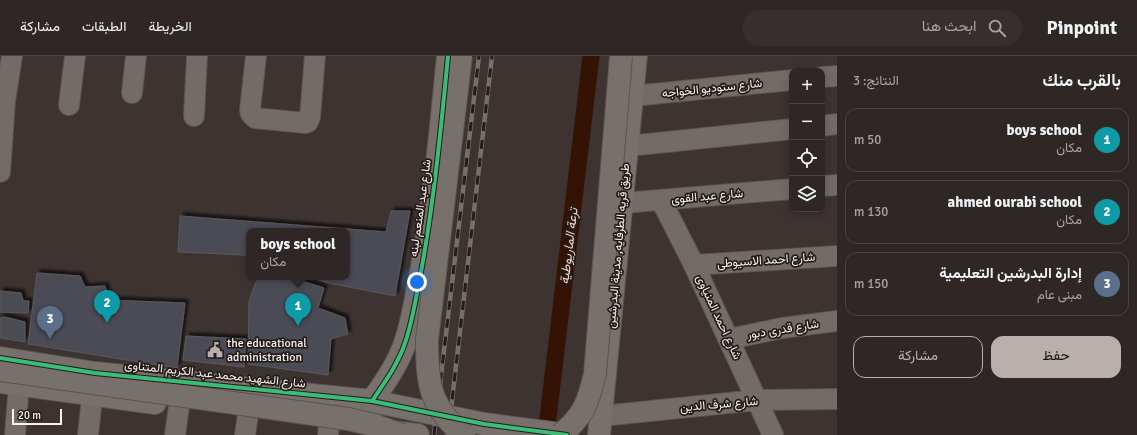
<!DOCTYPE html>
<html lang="ar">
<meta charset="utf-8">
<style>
body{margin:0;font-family:Signika,Vazirmatn,sans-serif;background:#362f2d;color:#f1f3f6;direction:rtl}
.controls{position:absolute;right:12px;top:12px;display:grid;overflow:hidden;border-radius:8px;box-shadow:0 2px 10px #0003}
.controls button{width:36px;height:36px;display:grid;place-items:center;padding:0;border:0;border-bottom:1px solid #494442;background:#2e2725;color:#f1f3f6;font:20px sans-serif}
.scale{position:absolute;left:12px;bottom:10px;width:50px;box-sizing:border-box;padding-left:4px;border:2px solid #fcf1ed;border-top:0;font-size:11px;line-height:14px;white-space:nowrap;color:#fcf1ed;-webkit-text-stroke:3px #231c19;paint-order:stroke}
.you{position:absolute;left:417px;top:226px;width:14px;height:14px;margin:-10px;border:3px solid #fff;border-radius:50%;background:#1a73e8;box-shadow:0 0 0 6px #1a73e833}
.badge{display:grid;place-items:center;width:26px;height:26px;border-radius:50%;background:#b9afab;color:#fff;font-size:13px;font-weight:700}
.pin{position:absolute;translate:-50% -33px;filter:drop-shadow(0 1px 2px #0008)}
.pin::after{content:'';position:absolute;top:21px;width:14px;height:12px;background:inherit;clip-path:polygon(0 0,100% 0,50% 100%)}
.popup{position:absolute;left:246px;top:172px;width:104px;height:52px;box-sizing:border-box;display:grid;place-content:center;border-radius:8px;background:#2e2725;filter:drop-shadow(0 1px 3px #0005);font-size:13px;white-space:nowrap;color:#a7a5a7}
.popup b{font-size:15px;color:#f1f3f6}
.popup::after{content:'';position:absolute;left:50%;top:100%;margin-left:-8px;border:8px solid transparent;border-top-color:#2e2725}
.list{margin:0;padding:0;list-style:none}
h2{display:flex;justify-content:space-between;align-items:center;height:52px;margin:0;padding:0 16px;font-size:17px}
h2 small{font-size:13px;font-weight:400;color:#a7a5a7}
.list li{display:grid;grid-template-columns:26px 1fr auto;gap:12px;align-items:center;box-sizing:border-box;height:64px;margin:0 8px 8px;padding:0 8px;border:1px solid #494442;border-radius:12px}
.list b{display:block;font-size:15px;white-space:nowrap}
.list p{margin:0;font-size:13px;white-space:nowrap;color:#a7a5a7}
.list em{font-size:13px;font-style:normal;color:#a7a5a7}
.actions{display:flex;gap:8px;padding:12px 16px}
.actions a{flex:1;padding:9px 0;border:1px solid #b9afab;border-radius:12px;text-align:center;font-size:14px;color:#b9afab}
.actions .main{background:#b9afab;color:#111}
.icon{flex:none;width:22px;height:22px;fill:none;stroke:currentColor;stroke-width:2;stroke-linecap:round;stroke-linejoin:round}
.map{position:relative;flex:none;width:837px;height:379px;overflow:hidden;direction:ltr}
header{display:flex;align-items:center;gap:24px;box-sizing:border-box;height:56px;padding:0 20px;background:#2e2725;border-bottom:1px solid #494442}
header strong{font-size:19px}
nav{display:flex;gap:22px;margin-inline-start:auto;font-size:14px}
.search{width:280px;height:36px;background:#362f2d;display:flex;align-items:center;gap:10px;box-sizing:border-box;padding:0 14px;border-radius:22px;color:#a7a5a7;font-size:15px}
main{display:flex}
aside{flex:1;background:#2e2725}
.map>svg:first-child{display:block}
</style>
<header>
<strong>Pinpoint</strong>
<div class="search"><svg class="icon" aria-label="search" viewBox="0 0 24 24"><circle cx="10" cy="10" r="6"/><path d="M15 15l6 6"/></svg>ابحث هنا</div>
<nav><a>الخريطة</a><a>الطبقات</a><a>مشاركة</a></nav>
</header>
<main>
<aside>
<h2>بالقرب منك<small>النتائج: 3</small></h2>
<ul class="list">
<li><span class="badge" style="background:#0f9aa8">1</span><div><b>boys school</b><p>مكان</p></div><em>50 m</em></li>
<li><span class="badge" style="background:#0f9aa8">2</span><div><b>ahmed ourabi school</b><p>مكان</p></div><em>130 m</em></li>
<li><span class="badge" style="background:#5c6f8a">3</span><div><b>إدارة البدرشين التعليمية</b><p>مبنى عام</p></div><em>150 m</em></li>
</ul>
<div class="actions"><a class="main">حفظ</a><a>مشاركة</a></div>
</aside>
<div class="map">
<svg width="837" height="379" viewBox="0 0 837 379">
<defs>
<filter id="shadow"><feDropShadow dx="3.5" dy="-3.5" stdDeviation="1" flood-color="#0009"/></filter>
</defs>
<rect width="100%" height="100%" fill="#3d3431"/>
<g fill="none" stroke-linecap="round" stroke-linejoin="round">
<!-- canal -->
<path stroke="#341204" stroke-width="17" d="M 546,379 L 591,0"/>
</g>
<!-- building -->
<g fill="#4c4b56" stroke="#5b5859" filter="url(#shadow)">
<path d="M 391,155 L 410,155 L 395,240 L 328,227 L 311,221 L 347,221 L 347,175 L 249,175 L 249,201 L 243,199 L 178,196 L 180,160 L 386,176 Z"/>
<path d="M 37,217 L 80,220 L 85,231 L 105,230 L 109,244 L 185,247 L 177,312 L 28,288 Z"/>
<path d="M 258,221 L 289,221 L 324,232 L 318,252 L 345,262 L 348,278 L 331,283 L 328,319 L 248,308 L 249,245 Z"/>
<path d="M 0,235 L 21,237 L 23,245 L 29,245 L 28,257 L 0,256 Z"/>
<path d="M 5,261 L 25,266 L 25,286 L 0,282 L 0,262 Z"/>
<path d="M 186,280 L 246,283 L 244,311 L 183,304 Z"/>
</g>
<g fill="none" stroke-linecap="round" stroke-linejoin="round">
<defs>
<g id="street">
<path d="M 256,0 L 250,54 L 251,58 L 255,62 L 305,67 L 308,66 L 310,61 L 315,0"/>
<path d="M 822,21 L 837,20"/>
<path d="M 132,37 L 136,0"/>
<path d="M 633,40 L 792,24"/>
<path d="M 69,49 L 75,0"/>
<path d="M 194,60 L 197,0"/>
<path d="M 822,70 L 837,68"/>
<path d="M 628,90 L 792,73"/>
<path d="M 0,116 L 5,45 L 12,0"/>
<path d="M 822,130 L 837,129"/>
<path d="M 661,144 L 694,209 L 773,379"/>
<path d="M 623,147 L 792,133"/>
<path d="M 694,209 L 837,200"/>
<path d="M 729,283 L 782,272 L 837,265"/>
<path d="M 602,360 L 757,344 L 837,343"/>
<path d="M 15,379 L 19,328"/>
<path d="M 88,379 L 94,323"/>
<path d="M 175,379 L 179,350"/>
<path d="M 245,379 L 248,358"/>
<path d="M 328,379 L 329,368"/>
</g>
<g id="secondary">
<path d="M 0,302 L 95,317 L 372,345 L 484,368 L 567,379"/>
<path d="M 0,326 L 155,347"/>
<path d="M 372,345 C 385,326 398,308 405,287 C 413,264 416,240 421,216 C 434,145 441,72 448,0"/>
<path d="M 384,375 L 418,379"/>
<path d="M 599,379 L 636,0"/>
</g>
</defs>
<!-- street casing -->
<use href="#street" stroke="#5b5350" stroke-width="22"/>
<!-- secondary casing -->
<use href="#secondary" stroke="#5b5350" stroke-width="24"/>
<!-- street -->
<use href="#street" stroke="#736b68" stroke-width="20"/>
<!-- secondary -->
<use href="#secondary" stroke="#78706b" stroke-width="22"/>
<defs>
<g id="rail">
<path d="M 434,379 L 479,0"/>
<path d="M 448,379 L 492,0"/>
</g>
</defs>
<!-- rail casing -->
<use href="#rail" stroke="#756f6c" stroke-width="4.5"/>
<!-- rail -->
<use href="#rail" stroke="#231c19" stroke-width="3" stroke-dasharray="9" stroke-linecap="butt"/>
<defs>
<g id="secondary-bridge">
<path d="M 461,0 L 427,284 C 427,326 429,351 464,379"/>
<path d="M 0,314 L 348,363 L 374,369 L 402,379"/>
<path d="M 560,379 C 584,360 588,347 595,318 L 621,0"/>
</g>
</defs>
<!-- secondary-bridge casing -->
<use href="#secondary-bridge" stroke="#5b5350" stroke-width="24" stroke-linecap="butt"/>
<!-- secondary-bridge -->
<use href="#secondary-bridge" stroke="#78706b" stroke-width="22"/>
<defs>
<g id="cycleway">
<path d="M 0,302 L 95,317 L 372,345 L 484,368 L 567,379"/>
<path d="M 372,345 C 385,326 398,308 405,287 C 413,264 416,240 421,216 C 434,145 441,72 448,0"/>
</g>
</defs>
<!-- cycleway casing -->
<use href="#cycleway" stroke="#231c19" stroke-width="6"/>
<!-- cycleway -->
<use href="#cycleway" stroke="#3abd76" stroke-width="4"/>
</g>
<!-- icons -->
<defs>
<symbol id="civic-bare" viewBox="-9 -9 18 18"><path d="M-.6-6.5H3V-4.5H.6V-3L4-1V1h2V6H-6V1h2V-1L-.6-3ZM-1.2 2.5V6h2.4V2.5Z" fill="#b9afab" stroke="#231c19" stroke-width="2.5" paint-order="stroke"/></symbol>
</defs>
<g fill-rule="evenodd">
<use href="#civic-bare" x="204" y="283" width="22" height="22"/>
</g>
<g text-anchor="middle" stroke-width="3.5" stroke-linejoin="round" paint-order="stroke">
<!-- street labels -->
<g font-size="12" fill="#fcf1ed" stroke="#231c19">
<text transform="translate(712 32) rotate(-6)" y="4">شارع ستوديو الخواجه</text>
<text transform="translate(707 140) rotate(-5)" y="4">شارع عبد القوى</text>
<text transform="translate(420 152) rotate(-82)" y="4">شارع عبد المنعم لبنه</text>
<text transform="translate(618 190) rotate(-85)" y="4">طريق قريه الطرفايه, مدينة البدرشين</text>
<text transform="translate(766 204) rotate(-4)" y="4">شارع احمد الاسيوطى</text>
<text transform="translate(719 261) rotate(65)" y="4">شارع احمد المنياوى</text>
<text transform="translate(783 273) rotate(-9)" y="4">شارع قدرى دبور</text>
<text transform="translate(215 318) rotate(6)" y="4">شارع الشهيد محمد عبد الكريم المتناوى</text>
<text transform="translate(719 348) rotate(-5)" y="4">شارع شرف الدين</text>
</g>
<!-- poi labels -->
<g font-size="12" fill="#fcf1ed" stroke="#231c19" text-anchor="start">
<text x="227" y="291">the educational<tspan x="227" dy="14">administration</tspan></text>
</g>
<!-- water labels -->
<g font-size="13" font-style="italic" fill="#fed3c1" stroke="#231c19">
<text transform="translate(568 190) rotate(-83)" y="5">ترعة الماريوطية</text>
</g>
</g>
</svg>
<div class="controls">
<button>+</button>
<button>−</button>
<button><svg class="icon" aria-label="locate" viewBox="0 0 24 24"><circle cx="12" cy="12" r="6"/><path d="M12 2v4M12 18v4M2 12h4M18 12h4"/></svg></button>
<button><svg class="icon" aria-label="layers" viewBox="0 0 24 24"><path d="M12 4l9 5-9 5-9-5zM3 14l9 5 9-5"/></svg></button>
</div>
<div class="scale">20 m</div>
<div class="you"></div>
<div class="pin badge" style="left:298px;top:270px;background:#0f9aa8">1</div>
<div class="popup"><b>boys school</b>مكان</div>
<div class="pin badge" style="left:107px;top:267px;background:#0f9aa8">2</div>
<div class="pin badge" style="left:50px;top:283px;background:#5c6f8a">3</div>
</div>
</main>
